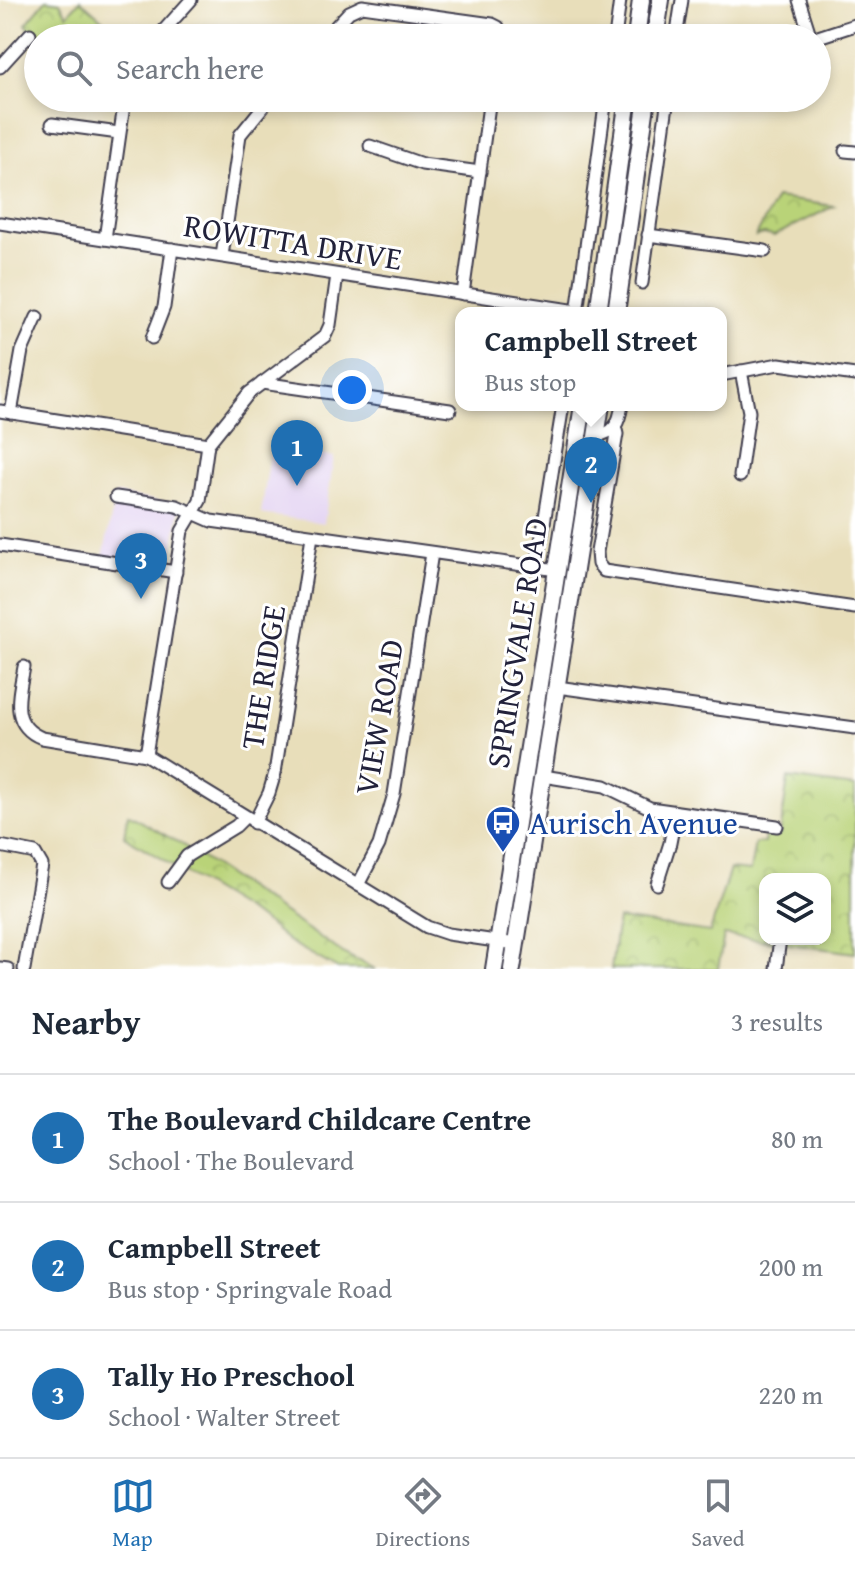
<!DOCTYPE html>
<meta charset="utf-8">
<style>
body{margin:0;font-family:"Gentium Book Plus",serif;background:#f2f2f3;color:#1f2937}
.controls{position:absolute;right:24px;bottom:24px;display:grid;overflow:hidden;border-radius:16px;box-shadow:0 4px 12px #0003}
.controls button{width:72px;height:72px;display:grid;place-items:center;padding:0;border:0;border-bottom:2px solid #e0e1e3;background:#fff;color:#1f2937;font:40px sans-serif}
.you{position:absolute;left:352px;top:390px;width:28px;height:28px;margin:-20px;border:6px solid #fff;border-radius:50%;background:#1a73e8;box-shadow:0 0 0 12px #1a73e833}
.badge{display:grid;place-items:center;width:52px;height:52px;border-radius:50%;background:#1f6fb2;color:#fff;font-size:26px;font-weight:700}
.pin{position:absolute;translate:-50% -66px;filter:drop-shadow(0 2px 4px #0008)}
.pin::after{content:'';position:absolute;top:42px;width:28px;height:24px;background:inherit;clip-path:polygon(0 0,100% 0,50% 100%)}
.popup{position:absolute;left:455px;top:307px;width:272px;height:104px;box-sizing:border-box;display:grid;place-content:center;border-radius:16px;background:#fff;filter:drop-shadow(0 2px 6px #0005);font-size:26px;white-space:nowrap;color:#747a83}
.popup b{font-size:30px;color:#1f2937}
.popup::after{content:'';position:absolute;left:50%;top:100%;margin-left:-16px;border:16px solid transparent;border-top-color:#fff}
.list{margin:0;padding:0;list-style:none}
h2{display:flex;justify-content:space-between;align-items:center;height:104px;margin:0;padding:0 32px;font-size:34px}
h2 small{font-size:26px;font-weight:400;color:#747a83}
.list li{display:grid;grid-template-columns:52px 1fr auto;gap:24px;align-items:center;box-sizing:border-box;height:128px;padding:0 32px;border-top:2px solid #e0e1e3}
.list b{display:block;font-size:30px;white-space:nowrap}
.list p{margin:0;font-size:26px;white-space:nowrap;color:#747a83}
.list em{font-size:26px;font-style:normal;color:#747a83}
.icon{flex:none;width:44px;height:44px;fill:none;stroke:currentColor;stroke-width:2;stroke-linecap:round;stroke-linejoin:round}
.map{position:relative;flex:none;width:855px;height:969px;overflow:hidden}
.search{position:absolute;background:#fff;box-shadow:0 4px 12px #0003;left:24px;right:24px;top:24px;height:88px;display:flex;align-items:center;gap:20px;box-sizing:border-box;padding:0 28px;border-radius:44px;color:#747a83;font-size:30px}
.sheet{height:488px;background:#fff}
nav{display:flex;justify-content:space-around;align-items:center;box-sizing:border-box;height:112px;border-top:2px solid #e0e1e3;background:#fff;font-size:22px;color:#747a83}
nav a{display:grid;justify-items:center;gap:4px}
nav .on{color:#1f6fb2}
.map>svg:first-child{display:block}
</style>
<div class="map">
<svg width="855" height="969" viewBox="0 0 855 969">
<defs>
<pattern id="park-crowns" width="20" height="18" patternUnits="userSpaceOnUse" patternTransform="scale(2)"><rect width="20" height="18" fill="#b9d378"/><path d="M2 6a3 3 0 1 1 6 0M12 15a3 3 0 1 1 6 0" fill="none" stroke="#9fb569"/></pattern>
</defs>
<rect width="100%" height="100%" fill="#fff"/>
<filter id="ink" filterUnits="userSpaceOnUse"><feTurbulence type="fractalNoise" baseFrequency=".0125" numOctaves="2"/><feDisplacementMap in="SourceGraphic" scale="16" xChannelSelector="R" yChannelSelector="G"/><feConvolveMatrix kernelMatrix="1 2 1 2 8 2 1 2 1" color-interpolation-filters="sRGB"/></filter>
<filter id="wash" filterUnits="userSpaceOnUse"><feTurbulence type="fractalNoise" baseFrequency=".006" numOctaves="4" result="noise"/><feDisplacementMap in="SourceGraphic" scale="32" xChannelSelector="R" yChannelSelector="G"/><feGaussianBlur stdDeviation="1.8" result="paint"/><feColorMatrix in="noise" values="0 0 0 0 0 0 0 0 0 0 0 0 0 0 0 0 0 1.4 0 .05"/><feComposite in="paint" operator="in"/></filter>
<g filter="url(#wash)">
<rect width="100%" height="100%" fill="#e8deba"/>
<!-- built -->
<g fill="#e3d3f2">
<path d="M 271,448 L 334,457 L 324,523 L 261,514 Z"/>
<path d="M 116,494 L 180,505 L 171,566 L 103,557 Z"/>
</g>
<!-- park -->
<g fill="url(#park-crowns)" stroke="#6e7a5a" stroke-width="2" fill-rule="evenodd">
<path d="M 46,0 L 60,2 L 67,15 L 80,0 L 123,38 L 42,38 L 32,33 L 26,24 Z"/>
<path d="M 776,198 L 834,206 L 774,236 L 764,234 L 756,236 Z"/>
<path d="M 788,778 L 855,787 L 855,953 L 724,935 L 718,969 L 611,969 L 618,919 L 710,932 L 730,869 L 750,871 L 755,843 L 764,843 L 765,833 L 780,835 ZM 765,879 L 825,879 L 825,939 L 765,939 Z"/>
<path d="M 128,814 L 183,845 L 346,955 L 375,969 L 338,969 L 288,941 L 268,924 L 124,836 Z"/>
</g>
</g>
<g filter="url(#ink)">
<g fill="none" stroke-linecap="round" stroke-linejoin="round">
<defs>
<g id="minor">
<path d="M 799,0 L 811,38"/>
<path d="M 157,38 L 191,0"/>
<path d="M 325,38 L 349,12 L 362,6 L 492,24 L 498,27 L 499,38"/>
<path d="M 615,38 L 620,0"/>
<path d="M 676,38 L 682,0"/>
<path d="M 815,38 L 855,25"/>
<path d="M 0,67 L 30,34"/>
<path d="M 52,124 L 119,133"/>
<path d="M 370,146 L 422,164 L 480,172"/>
<path d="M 845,151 L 855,152"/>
<path d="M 0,223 L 577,311"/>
<path d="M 648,235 L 765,251"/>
<path d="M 105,239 L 125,98"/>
<path d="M 222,256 L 240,135 L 270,98"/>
<path d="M 642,283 L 668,98"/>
<path d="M 463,294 L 490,98"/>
<path d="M 577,313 L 606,98"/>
<path d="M 152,338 L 164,307 L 172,249"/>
<path d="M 721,375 L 779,364 L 855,375"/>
<path d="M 262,383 L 450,410"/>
<path d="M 0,411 L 208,444"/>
<path d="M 11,413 L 22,351 L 37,317"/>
<path d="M 615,426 L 617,434 L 597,552 L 598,564 L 604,571 L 855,608"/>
<path d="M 596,436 C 615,433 619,423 622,405"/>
<path d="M 740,476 L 749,412 L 741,371"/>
<path d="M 116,497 L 177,506 L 211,521 L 557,570"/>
<path d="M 0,545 L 176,572"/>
<path d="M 537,567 L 563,405"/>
<path d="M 24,667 C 19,695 9,725 42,738 L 146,755 L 427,927 L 448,934 L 516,944"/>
<path d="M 557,687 L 855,728"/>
<path d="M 146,755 L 182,531 L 200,501 L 208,444 L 249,393 L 325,336 L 330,325 L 337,275"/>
<path d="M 543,776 L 605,786 L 650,808 L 777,826"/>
<path d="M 254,823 L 269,793 L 275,773 L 312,536"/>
<path d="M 0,846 L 35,853 L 42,865 L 24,969"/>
<path d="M 168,882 L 187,856 L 236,826 L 244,818"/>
<path d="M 657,884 L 670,843 L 676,812"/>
<path d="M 358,885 L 379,845 L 394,794 L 432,553"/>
<path d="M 0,968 L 8,969"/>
<path d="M 776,969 L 780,939"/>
</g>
<g id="highway">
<path d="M 636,38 L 641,0"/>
<path d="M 655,38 L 661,0"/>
<path d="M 598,313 L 628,98"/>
<path d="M 616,313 L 647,98"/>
<path d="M 494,969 L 583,405"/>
<path d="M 512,969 L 601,405"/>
</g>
</defs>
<!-- minor casing -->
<use href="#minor" stroke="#403e4e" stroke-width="15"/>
<!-- highway casing -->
<use href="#highway" stroke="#403e4e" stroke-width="20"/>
<!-- minor -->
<use href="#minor" stroke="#fff" stroke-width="11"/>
<!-- highway -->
<use href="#highway" stroke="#fff" stroke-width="16"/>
</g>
</g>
<!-- icons -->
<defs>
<symbol id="bus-pin" viewBox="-11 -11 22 30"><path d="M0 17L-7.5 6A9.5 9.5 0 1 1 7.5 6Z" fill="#1a4fb4" stroke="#fff"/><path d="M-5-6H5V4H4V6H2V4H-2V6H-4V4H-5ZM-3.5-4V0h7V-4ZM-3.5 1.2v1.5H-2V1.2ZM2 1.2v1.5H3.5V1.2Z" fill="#fff"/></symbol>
</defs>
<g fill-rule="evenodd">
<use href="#bus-pin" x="483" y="803" width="40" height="54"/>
</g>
<g text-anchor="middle" stroke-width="6" stroke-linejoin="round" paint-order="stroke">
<!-- street labels -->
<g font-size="32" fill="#22223b" stroke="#fff">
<text transform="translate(293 242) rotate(9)" y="11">ROWITTA DRIVE</text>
<text transform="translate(517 643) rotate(-81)" y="11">SPRINGVALE ROAD</text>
<text transform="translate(263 677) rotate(-81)" y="11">THE RIDGE</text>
<text transform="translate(379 717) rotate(-80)" y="11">VIEW ROAD</text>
</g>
<!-- transit labels -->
<g font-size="32" fill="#164399" stroke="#fff" text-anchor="start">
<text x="529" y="834">Aurisch Avenue</text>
</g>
</g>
</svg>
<div class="controls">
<button><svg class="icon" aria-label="layers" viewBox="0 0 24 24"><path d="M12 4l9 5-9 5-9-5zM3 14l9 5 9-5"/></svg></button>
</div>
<div class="you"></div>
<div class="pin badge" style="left:297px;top:486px">1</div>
<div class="pin badge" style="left:591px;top:503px">2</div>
<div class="popup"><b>Campbell Street</b>Bus stop</div>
<div class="pin badge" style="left:141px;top:599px">3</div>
<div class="search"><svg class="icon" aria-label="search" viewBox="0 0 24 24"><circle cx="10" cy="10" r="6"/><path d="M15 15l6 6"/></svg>Search here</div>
</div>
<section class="sheet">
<h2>Nearby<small>3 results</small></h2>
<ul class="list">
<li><span class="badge">1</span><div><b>The Boulevard Childcare Centre</b><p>School · The Boulevard</p></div><em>80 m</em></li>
<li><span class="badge">2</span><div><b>Campbell Street</b><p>Bus stop · Springvale Road</p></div><em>200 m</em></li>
<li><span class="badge">3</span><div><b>Tally Ho Preschool</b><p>School · Walter Street</p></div><em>220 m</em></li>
</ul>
</section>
<nav>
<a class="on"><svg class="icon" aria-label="map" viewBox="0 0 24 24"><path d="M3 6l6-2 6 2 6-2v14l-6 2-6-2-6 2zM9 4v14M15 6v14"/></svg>Map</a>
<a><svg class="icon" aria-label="directions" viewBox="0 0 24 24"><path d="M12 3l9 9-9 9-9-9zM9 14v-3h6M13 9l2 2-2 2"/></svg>Directions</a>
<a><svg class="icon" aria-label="saved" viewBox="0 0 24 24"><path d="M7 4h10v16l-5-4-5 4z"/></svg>Saved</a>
</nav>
